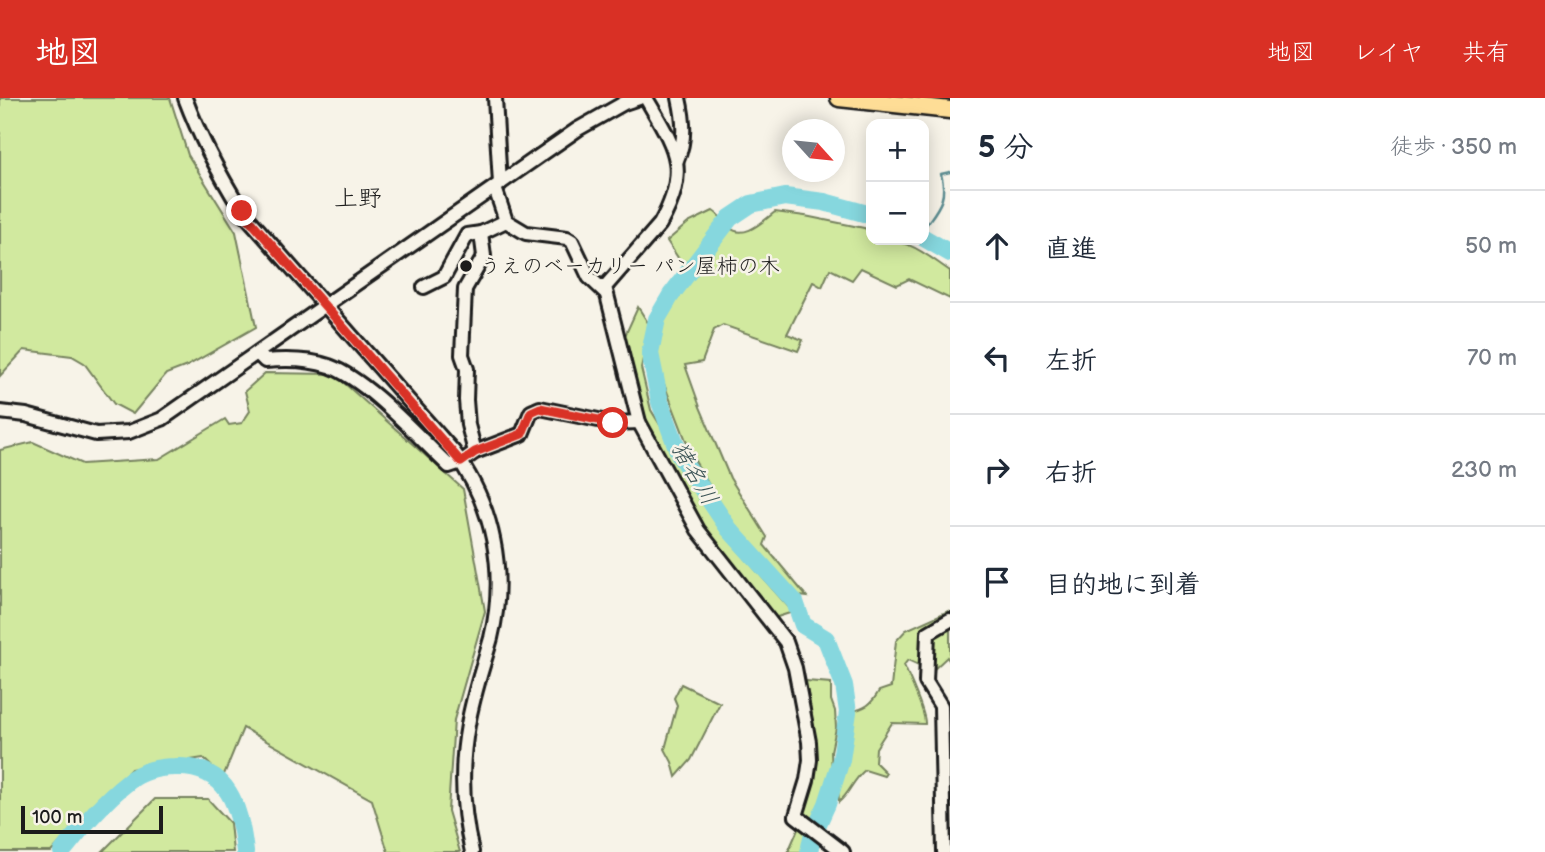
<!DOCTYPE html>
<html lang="ja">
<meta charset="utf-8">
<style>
body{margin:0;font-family:"Balsamiq Sans","Klee One",sans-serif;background:#f6f6f7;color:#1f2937}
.controls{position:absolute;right:21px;top:21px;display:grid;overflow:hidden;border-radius:14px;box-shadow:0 4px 18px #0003}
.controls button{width:63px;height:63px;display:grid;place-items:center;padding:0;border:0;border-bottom:2px solid #e0e1e3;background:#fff;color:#1f2937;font:35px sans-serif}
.compass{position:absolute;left:782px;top:21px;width:63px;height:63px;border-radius:50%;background:#fff;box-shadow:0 4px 18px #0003;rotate:117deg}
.scale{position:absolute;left:21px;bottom:18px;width:142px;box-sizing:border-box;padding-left:7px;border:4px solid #1c1c1c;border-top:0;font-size:19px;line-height:24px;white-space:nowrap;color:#1c1c1c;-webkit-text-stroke:5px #f7f3e8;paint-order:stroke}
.stop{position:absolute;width:21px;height:21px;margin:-16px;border:5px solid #d93025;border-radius:50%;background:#fff}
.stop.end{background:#d93025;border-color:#fff;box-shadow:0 2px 7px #0008}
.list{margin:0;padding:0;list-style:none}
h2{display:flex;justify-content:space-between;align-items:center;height:91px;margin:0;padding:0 28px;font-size:30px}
h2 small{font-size:23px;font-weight:400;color:#747a83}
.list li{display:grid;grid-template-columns:46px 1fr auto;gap:21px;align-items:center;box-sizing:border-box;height:112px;padding:0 28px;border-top:2px solid #e0e1e3}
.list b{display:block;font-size:26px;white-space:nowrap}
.list em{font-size:23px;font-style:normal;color:#747a83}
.icon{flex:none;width:38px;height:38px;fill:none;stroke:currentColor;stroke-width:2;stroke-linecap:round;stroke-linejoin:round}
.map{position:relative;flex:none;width:950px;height:754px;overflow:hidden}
header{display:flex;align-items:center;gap:42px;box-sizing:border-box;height:98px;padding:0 35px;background:#d93025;color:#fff}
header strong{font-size:33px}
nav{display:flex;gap:38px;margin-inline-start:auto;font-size:24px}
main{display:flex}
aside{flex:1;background:#fff}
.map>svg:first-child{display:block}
</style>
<header>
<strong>地図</strong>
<nav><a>地図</a><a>レイヤ</a><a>共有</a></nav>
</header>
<main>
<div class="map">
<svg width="950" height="754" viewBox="0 0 950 754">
<rect width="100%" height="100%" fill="#f7f3e8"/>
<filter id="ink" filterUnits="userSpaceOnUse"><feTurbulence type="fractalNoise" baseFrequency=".0143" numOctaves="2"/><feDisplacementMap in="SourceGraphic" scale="14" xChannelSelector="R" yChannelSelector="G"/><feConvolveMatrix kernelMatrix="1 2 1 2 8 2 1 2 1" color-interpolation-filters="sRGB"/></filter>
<g filter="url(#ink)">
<!-- green -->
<g fill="#d1e99f" stroke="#76825e" stroke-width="2">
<path d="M 0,0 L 170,0 L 188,57 L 236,134 L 256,229 L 187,268 L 166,276 L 133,316 L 114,306 L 84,265 L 72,258 L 24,252 L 0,278 Z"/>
<path d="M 713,113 C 720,117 723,123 729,129 C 744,143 763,123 775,114 L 805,118 L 864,130 L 871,133 L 871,142 C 912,142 918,151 950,173 L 950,201 L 909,181 L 897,187 L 861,170 L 852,182 L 830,171 L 822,189 L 813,184 L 787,236 L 803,242 L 798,253 L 723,227 L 714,232 L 702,264 L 685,267 L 700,309 L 730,380 L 767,439 L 764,447 L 807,499 L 800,498 L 779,479 L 735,431 L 692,358 L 656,265 L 661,220 L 690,178 L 667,143 L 688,125 Z"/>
<path d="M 638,209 L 650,228 L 641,270 L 651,312 L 665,335 L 680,370 L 729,442 L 793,514 L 774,520 L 706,438 L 643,315 L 623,242 Z"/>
<path d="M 265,275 L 334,276 L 463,391 L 485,513 L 454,622 L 448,713 L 460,754 L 388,754 L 372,702 L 243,630 L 223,679 L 203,660 L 131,671 L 51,754 L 0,754 L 0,352 L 33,344 L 82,366 L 159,361 L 225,321 L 229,327 L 242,325 L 250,313 L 245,293 Z"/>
<path d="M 948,513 L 950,514 L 950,520 L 924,533 L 921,568 L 908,562 L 904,567 C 909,580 926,614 925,626 L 892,625 L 876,650 L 875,664 L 886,675 L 884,678 L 865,672 C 852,683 850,695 839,704 L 838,689 L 850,650 L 846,636 L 850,614 C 866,610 871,607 879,593 L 891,589 L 896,543 L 906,532 Z"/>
<path d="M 950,531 L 950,564 L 947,559 L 931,574 L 934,537 Z"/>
<path d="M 806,583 L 831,585 L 831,602 L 835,613 L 836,630 L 831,653 L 832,678 L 817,717 L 810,720 L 802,716 L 814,680 L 815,637 Z"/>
<path d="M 681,586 L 720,605 L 691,662 L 676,679 L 672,664 L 665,651 L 677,607 L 674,600 Z"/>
<path d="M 155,701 L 208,701 L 230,725 L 233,754 L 102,754 Z"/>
<path d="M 799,729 L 808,735 L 803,754 L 788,754 Z"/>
</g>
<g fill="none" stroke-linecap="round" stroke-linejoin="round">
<!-- stream -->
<path stroke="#5c8c90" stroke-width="2.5" d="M 924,130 C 938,110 948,102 941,76 L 950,74"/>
<!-- river -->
<g stroke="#86d7de" stroke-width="18">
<path d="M 924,140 L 950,155"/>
<path d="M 62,754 C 82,729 103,703 129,683 C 142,673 158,669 175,669 C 229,667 240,710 245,754"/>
<path d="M 809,754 L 812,739 L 827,706 L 841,662 L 848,614 L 844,587 L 826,541 L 803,527 L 795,504 L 729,431 L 680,358 L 660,304 L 650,255 L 657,221 L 671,197 L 730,120 L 751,106 L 785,99 L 824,104 L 871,117"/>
</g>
<defs>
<g id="minor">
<path d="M 185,0 C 200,40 219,76 242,113 L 453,353 C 494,407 507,475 491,540 C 483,569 473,597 468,627 C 460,670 462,712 472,754"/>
<path d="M 495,0 L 500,86"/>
<path d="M 646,0 C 675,50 691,70 660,126 L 605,189 L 639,324 L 698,432 L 786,544 L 795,570 L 809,644 L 810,662 L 807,682 L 796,718 L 843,754"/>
<path d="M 677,62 C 686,42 684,22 679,0"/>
<path d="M 495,90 L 506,123 L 526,135 L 567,140 L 572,143 L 589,179 L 605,194"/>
<path d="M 424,189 L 444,179 L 467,137 L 481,135 L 506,123"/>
<path d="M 257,255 L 265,263 C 287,261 308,261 329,268 C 369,283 417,338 449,368 L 461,364 L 475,354 L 522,336 L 531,314 L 540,310 L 613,325 L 639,324"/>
<path d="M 0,314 L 26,317 L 96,336 L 129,334 L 162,321 L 578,31 L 624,5 L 639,0"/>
<path d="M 475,354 L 468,327 L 466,302 L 467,271 L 462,257 L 465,191 L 484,158 L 481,135"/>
<path d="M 944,754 L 941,608 L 926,584 L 928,535 L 950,522"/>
</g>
<path id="major" d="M 839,0 L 950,12"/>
</defs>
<!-- minor casing -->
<use href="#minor" stroke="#1c1c1c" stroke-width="18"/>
<!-- major casing -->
<use href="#major" stroke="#1c1c1c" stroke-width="21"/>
<!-- minor -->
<use href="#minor" stroke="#f7f3e8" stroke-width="12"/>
<!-- major -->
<use href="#major" stroke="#fedd96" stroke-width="16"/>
</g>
</g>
<g fill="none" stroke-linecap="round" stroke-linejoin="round" filter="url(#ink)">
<!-- route -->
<path stroke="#d93025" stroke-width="9" d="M 242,113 L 461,364 L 475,354 L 522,336 L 531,314 L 540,310 L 613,325"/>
</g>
<!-- markers -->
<circle fill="#1c1c1c" stroke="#f7f3e8" stroke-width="2.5" cx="466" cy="168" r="7"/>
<g text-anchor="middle" stroke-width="5" stroke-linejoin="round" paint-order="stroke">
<!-- poi labels -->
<g font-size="21" fill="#1c1c1c" stroke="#f7f3e8" text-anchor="start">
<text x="480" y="175">うえのベーカリー パン屋柿の木</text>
</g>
<!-- water labels -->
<g font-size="23" font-style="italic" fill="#3c5456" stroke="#f7f3e8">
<text transform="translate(695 375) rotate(60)" y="8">猪名川</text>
</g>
<!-- quarter labels -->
<g font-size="24" fill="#1c1c1c" stroke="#f7f3e8">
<text x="358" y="108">上野</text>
</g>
</g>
</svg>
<div class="controls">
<button>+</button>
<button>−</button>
</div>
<svg class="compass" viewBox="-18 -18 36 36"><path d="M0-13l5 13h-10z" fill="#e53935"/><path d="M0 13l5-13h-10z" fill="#747a83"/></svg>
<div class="scale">100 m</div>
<div class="stop" style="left:613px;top:325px"></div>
<div class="stop end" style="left:242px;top:113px"></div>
</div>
<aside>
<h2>5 分<small>徒歩 · 350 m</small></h2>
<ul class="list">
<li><svg class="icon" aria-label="ahead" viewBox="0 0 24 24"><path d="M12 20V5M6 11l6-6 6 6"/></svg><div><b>直進</b></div><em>50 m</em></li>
<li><svg class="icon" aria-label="left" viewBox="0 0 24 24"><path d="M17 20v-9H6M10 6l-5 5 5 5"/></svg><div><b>左折</b></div><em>70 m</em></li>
<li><svg class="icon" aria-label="right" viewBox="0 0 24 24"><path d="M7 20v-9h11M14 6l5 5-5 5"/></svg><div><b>右折</b></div><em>230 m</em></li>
<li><svg class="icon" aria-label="arrive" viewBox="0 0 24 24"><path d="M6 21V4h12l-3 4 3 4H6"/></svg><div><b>目的地に到着</b></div></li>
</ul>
</aside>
</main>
